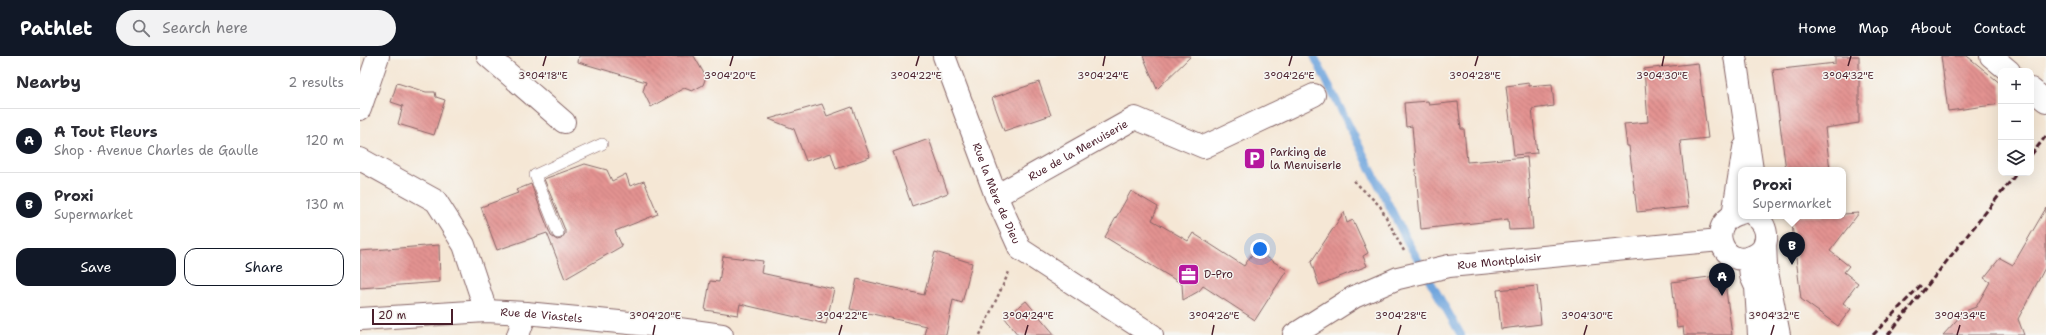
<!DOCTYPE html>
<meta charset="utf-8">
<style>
body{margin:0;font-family:"Shantell Sans",sans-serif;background:#f2f2f3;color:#2b2b33}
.controls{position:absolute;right:12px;top:12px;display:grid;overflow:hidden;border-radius:8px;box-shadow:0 4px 16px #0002}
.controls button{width:36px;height:36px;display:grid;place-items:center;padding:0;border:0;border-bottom:1px solid #e1e1e2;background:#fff;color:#2b2b33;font:20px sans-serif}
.scale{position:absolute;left:12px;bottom:10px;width:81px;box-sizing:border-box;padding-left:4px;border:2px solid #4a1f2b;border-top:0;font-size:11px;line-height:14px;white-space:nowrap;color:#4a1f2b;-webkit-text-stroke:3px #f6f6f2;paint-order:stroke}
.you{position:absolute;left:900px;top:193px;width:14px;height:14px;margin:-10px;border:3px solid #fff;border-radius:50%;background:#1a73e8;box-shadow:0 0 0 6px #1a73e833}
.badge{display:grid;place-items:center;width:26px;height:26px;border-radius:50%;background:#111827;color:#fff;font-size:13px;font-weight:700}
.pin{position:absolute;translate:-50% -33px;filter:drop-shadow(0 1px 2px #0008)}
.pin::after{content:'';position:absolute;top:21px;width:14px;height:12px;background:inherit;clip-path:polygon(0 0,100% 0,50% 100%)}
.popup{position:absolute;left:1378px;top:111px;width:108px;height:52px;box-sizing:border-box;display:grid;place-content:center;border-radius:8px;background:#fff;filter:drop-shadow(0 1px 3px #0005);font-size:13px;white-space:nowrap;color:#7c7c81}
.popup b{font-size:15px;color:#2b2b33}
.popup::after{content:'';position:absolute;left:50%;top:100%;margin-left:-8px;border:8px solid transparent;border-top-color:#fff}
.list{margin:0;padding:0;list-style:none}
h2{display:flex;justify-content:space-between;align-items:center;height:52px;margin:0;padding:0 16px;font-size:17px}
h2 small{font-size:13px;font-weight:400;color:#7c7c81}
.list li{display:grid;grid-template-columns:26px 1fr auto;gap:12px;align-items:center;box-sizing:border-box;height:64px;padding:0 16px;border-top:1px solid #e1e1e2}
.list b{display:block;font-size:15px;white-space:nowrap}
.list p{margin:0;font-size:13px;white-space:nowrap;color:#7c7c81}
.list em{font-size:13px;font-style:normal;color:#7c7c81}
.actions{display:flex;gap:8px;padding:12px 16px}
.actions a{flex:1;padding:9px 0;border:1px solid #111827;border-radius:12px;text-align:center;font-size:14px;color:#111827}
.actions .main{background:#111827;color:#fff}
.icon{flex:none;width:22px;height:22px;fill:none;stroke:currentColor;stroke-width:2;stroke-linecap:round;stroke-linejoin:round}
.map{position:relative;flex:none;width:1686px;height:279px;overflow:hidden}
header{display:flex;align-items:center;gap:24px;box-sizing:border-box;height:56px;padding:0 20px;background:#111827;color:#fff}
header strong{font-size:19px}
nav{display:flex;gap:22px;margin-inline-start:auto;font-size:14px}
.search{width:280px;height:36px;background:#f2f2f3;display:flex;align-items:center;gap:10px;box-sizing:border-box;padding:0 14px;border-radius:22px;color:#7c7c81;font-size:15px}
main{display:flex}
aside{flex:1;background:#fff}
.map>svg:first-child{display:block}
</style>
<header>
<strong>Pathlet</strong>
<div class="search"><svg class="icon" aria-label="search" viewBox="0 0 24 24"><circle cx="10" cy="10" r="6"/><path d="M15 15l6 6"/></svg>Search here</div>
<nav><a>Home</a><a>Map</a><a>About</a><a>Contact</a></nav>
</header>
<main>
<aside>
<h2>Nearby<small>2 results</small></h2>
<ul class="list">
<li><span class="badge">A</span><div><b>A Tout Fleurs</b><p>Shop · Avenue Charles de Gaulle</p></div><em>120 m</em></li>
<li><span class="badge">B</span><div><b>Proxi</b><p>Supermarket</p></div><em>130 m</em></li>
</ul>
<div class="actions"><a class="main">Save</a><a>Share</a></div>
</aside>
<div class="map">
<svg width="1686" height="279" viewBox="0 0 1686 279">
<defs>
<pattern id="building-back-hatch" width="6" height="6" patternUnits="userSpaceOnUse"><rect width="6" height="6" fill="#e39391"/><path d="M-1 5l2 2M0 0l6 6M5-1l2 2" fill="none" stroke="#ba7777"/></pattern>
</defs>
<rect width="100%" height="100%" fill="#f6f6f2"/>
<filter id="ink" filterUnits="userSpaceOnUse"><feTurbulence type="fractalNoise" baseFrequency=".025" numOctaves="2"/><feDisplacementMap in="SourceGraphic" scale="8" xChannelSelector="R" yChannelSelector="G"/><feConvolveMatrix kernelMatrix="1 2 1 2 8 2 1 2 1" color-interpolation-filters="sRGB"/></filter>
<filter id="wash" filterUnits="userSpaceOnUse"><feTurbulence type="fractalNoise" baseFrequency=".012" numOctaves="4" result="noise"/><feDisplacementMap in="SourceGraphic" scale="16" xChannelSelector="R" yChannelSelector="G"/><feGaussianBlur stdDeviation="0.9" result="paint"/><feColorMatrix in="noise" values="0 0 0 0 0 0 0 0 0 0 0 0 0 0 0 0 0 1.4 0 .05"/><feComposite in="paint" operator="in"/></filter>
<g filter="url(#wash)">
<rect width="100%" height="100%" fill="#f5e7d5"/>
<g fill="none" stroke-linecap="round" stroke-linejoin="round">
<!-- stream -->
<path stroke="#70a5dd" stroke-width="8" d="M 954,0 L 1046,183 L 1101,279"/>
</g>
<g id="blocks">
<!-- building -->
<g fill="url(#building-back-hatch)">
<path d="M 219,0 L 334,0 L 346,21 L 343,29 L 332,35 L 324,32 L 291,51 L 283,35 L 286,26 L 218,6 Z"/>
<path d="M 783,0 L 831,0 L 797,33 Z"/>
<path d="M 1475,0 L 1499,0 L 1499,67 L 1465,72 L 1470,114 L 1426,114 L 1413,14 L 1475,7 Z"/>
<path d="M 1581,0 L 1607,0 L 1641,28 L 1641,48 L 1588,55 Z"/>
<path d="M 1338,7 L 1348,82 L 1320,85 L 1328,151 L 1277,156 L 1269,90 L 1267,90 L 1264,68 L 1288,66 L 1284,13 Z"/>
<path d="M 679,26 L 691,59 L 644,75 L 632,42 Z"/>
<path d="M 37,27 L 66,36 L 75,36 L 76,41 L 85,44 L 74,79 L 38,68 L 43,50 L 31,46 Z"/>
<path d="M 1169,27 L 1169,30 L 1192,28 L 1194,50 L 1172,53 L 1177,97 L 1154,99 L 1146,30 Z"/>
<path d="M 1068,45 L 1069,49 L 1098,46 L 1101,73 L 1104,73 L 1107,106 L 1167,101 L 1173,173 L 1149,174 L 1148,163 L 1061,173 L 1052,70 L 1046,71 L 1044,47 Z"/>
<path d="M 462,48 L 467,60 L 492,51 L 510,101 L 476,113 L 471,97 L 446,105 L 434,73 L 409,63 Z"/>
<path d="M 569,83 L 588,137 L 552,150 L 533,96 Z"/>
<path d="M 225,108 L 247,114 L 252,125 L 266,118 L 270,130 L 284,125 L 298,158 L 255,175 L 262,190 L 205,223 L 187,177 L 137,194 L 121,151 L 158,137 L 156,134 L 171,128 L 191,180 L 197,184 L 201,183 L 205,178 L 205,174 L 184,123 Z"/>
<path d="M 771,135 L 798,151 L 792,164 L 828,185 L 833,177 L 884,210 L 895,194 L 927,214 L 895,264 L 843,230 L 839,235 L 823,244 L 822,228 L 745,181 Z"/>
<path d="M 1686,152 L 1686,210 L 1658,263 L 1664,279 L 1583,279 L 1605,255 L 1616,251 L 1630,226 L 1624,222 L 1640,202 L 1653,209 Z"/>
<path d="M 984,156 L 987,167 L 993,164 L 1008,197 L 1003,200 L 1007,210 L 959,229 L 951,206 Z"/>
<path d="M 1499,157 L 1470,195 L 1489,210 L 1484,216 L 1498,227 L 1483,247 L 1491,253 L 1478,270 L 1441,243 L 1431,160 L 1483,160 L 1483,158 Z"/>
<path d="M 79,189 L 80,226 L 0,232 L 0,195 Z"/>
<path d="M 575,196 L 612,207 L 602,247 L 593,244 L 586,279 L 564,279 L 566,270 L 490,253 L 497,223 L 564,239 Z"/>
<path d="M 363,200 L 403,205 L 401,217 L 474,233 L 466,268 L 380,248 L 378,259 L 345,254 L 350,225 L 359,226 Z"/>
<path d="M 1364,219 L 1372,279 L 1324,279 L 1323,271 L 1317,272 L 1312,226 Z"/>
<path d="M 1177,230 L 1181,268 L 1141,273 L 1137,234 Z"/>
<path d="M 666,245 L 695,279 L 658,279 L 645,262 Z"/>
</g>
</g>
</g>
<g filter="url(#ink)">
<use href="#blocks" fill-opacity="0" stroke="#866566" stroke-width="1"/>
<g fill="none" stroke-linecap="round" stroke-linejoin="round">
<defs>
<path id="lane" d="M 198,177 L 175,119 L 242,88"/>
<g id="street">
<path d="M 128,0 L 204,66"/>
<path id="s1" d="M 584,0 L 636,140 L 660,193 L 792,279"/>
<path d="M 1631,0 L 1649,15"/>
<path d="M 1671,33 L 1686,45"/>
<path d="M 0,53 L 18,0"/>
<path d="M 0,103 L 76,145 L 104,189 L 126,255"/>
<path id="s2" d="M 636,140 L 775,62 L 844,91 L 954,39"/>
<path id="s3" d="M 0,263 L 126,255 L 166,257 L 290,269 L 362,279"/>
<path d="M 158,279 L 166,257"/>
<path id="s4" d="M 934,279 L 994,241 L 1038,222 L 1089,210 L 1360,184"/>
</g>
<g id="secondary">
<path d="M 1375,0 L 1392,114"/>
<path d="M 1381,157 C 1344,164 1362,215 1393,200 C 1400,197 1405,191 1406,184 C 1407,173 1403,166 1395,160"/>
<path d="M 1373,159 L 1384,92"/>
<path d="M 1405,186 L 1406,211 L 1419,279"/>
<path d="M 1389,202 L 1391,220 L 1396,231 L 1399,279"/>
</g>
</defs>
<!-- lane casing -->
<use href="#lane" stroke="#866566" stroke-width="12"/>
<!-- street casing -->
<use href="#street" stroke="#866566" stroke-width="24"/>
<!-- secondary casing -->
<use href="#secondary" stroke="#866566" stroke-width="24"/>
<!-- path -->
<g stroke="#866566" stroke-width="2.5" stroke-dasharray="3 3" stroke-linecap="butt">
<path d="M 994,125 L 1020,150 L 1044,195"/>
<path d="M 620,279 L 649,216"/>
</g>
<!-- lane -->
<use href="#lane" stroke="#fff" stroke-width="11"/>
<!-- street -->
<use href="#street" stroke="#fff" stroke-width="22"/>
<!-- secondary -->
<use href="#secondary" stroke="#fff" stroke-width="22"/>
<!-- rail -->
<g stroke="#4a1f2b" stroke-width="3" stroke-dasharray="6 3" stroke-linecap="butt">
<path d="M 1671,99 L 1686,80"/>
<path d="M 1513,279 L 1561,229"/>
<path d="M 1528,279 L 1657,117"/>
</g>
</g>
</g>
<!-- ticks -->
<path fill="none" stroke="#4a1f2b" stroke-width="1.5" d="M 183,10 L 186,0M 370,10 L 373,0M 556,10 L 559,0M 743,10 L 745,0M 929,10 L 932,0M 1115,10 L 1118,0M 1302,10 L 1304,0M 1488,10 L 1491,0M 293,279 L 295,269M 479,279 L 482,269M 665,279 L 668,269M 852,279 L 854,269M 1038,279 L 1041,269M 1224,279 L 1227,269M 1411,279 L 1414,269M 1597,279 L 1600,269"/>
<!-- icons -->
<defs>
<symbol id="parking-square" viewBox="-11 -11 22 22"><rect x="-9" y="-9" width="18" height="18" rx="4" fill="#b5179e" stroke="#f6f6f2"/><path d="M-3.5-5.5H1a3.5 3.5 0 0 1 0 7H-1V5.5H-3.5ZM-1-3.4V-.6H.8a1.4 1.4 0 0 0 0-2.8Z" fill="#fff"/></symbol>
<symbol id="office-square" viewBox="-11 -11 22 22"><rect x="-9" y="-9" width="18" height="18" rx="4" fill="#b5179e" stroke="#f6f6f2"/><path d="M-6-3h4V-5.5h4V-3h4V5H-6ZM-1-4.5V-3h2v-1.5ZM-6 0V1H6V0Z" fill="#fff"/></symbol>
</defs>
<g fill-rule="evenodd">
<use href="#parking-square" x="882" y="90" width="25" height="25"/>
<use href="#office-square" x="816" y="206" width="25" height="25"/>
</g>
<g text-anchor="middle" stroke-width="3" stroke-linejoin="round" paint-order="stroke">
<!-- street labels -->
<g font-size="11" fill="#4a1f2b" stroke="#f6f6f2">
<text dy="4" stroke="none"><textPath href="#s2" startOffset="94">Rue de la Menuiserie</textPath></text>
<text dy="4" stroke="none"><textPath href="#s1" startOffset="147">Rue la Mère de Dieu</textPath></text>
<text dy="4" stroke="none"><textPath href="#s4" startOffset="222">Rue Montplaisir</textPath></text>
<text dy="4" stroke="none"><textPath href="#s3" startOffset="182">Rue de Viastels</textPath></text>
</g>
<!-- poi labels -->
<g font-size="11" fill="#4a1f2b" stroke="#f6f6f2" text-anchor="start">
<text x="910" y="100">Parking de<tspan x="910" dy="13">la Menuiserie</tspan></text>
<text x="844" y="222">D-Pro</text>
</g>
</g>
<g font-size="10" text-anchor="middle" fill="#4a1f2b" stroke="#f6f6f2" stroke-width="3" stroke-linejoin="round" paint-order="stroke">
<text x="183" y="23">3°04'18"E</text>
<text x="370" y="23">3°04'20"E</text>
<text x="556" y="23">3°04'22"E</text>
<text x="743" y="23">3°04'24"E</text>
<text x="929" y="23">3°04'26"E</text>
<text x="1115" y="23">3°04'28"E</text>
<text x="1302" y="23">3°04'30"E</text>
<text x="1488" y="23">3°04'32"E</text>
<text x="482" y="263">3°04'22"E</text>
<text x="668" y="263">3°04'24"E</text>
<text x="854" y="263">3°04'26"E</text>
<text x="1041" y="263">3°04'28"E</text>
<text x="1227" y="263">3°04'30"E</text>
<text x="1414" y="263">3°04'32"E</text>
<text x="1600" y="263">3°04'34"E</text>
<text x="295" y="263">3°04'20"E</text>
</g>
</svg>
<div class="controls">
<button>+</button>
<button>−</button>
<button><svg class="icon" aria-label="layers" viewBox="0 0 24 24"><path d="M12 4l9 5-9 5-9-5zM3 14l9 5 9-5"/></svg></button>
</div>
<div class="scale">20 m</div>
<div class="you"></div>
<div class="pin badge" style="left:1362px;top:240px">A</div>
<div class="pin badge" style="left:1432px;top:209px">B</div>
<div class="popup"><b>Proxi</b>Supermarket</div>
</div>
</main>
